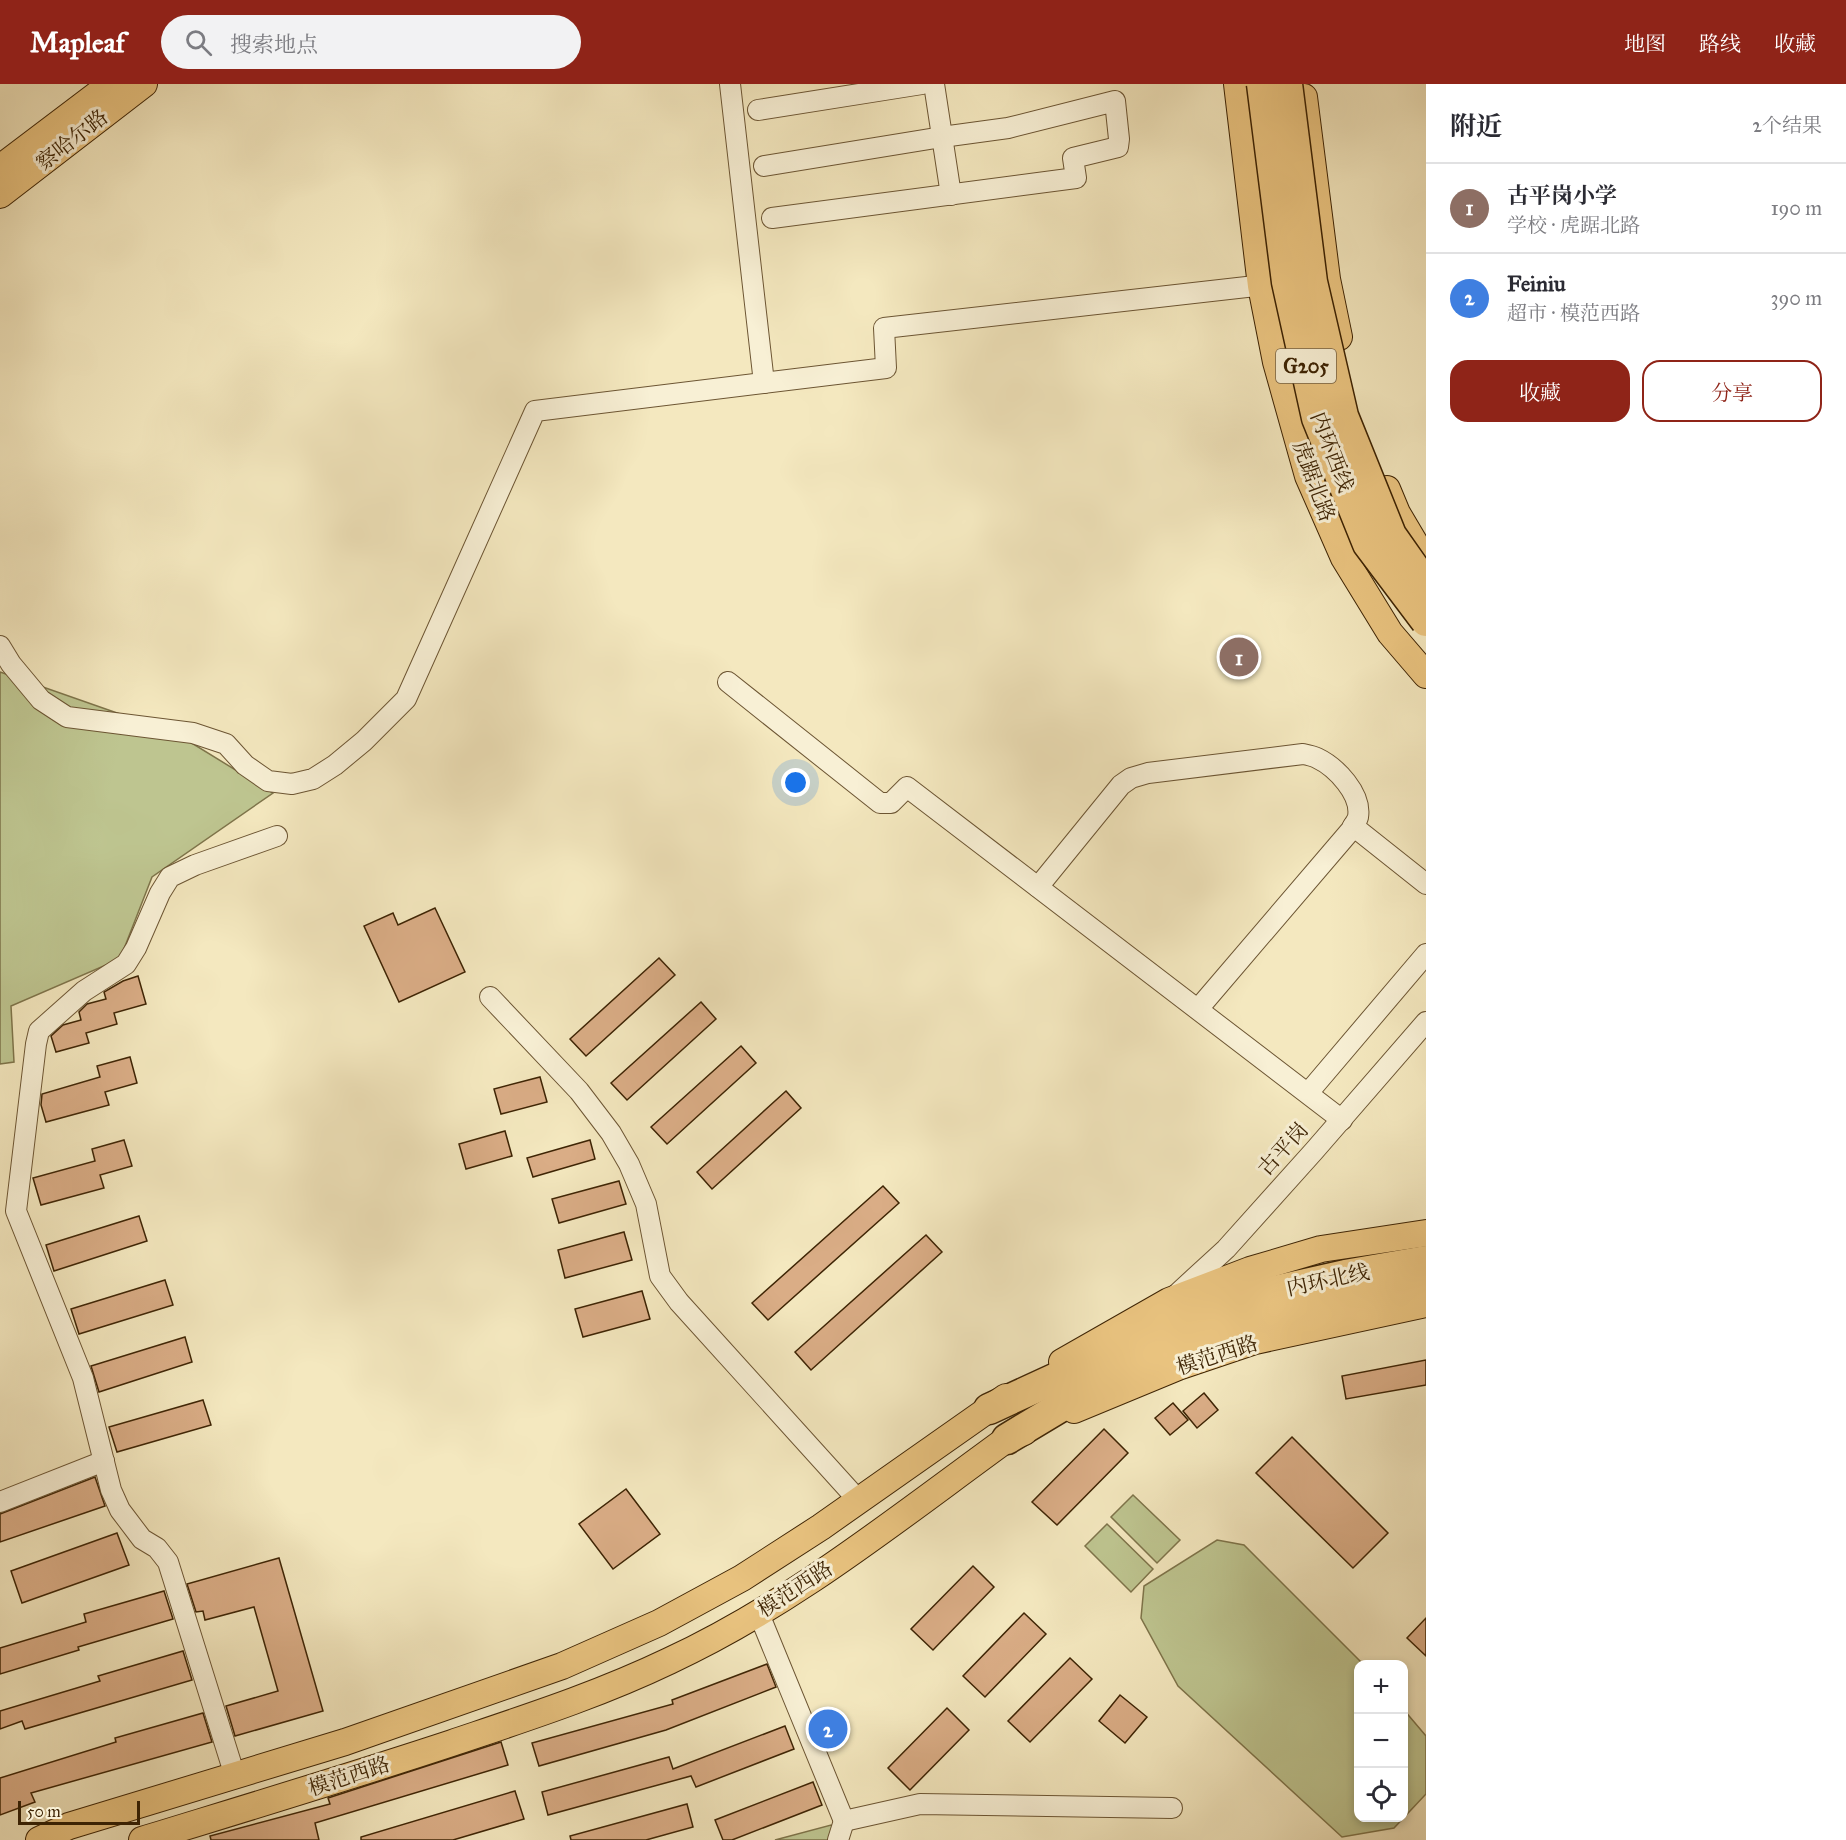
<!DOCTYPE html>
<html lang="zh">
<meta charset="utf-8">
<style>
body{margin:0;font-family:"IM FELL Great Primer","Noto Serif SC",serif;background:#f2f2f3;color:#2b2b33}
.controls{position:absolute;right:18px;bottom:18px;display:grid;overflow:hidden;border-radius:12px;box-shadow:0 3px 9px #0003}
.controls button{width:54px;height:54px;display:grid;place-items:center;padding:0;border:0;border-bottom:2px solid #e1e1e2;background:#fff;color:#2b2b33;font:30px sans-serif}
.scale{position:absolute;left:18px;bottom:15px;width:122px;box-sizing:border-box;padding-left:6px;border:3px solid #3e2404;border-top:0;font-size:16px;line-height:21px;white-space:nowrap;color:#3e2404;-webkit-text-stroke:4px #f8f0d5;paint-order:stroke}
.you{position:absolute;left:796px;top:699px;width:21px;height:21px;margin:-15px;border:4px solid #fff;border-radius:50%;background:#1a73e8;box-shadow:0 0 0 9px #1a73e833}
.badge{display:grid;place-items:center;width:39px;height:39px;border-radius:50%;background:#8f2418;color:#fff;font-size:20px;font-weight:700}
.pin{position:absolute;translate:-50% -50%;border:3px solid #fff;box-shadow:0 2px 6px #0006}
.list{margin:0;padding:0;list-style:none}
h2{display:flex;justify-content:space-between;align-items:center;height:78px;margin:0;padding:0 24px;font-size:26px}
h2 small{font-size:20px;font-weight:400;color:#7c7c81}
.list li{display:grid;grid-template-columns:39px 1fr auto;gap:18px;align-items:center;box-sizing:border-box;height:90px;padding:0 24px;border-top:2px solid #e1e1e2}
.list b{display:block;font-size:22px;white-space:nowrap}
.list p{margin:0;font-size:20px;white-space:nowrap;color:#7c7c81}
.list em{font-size:20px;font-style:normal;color:#7c7c81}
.actions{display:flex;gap:12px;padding:18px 24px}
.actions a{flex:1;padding:14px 0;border:2px solid #8f2418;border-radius:18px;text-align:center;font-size:21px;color:#8f2418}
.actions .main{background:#8f2418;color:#fff}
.icon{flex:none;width:33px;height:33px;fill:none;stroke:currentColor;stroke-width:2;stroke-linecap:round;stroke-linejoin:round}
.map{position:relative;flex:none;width:1426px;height:1756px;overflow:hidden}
header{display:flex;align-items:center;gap:36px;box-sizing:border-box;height:84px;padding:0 30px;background:#8f2418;color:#fff}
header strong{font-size:28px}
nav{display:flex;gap:33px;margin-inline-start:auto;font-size:21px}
.search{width:420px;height:54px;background:#f2f2f3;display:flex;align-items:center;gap:15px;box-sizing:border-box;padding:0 21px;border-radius:33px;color:#7c7c81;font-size:22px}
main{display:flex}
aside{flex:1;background:#fff}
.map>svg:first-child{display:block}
</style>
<header>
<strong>Mapleaf</strong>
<div class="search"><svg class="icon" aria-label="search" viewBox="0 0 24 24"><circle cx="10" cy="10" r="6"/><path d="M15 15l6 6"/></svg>搜索地点</div>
<nav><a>地图</a><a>路线</a><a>收藏</a></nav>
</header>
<main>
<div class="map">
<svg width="1426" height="1756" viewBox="0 0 1426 1756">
<rect width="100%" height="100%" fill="#f4e8bf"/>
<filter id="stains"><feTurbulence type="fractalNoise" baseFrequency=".00333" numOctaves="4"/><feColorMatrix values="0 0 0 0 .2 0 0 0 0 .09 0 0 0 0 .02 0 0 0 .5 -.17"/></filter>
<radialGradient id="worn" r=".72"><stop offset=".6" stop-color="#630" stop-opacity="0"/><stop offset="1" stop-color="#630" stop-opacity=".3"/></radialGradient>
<!-- green -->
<g fill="#bec590" stroke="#7e744a" stroke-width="1.5">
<path d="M 0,588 L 177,650 L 273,709 L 152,793 L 120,875 L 11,922 L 14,978 L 0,980 Z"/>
<path d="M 1133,1411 L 1180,1456 L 1157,1479 L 1111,1433 Z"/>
<path d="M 1107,1440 L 1153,1485 L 1131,1508 L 1085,1462 Z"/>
<path d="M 1217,1456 L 1244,1461 L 1363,1580 L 1358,1580 L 1358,1734 L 1404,1734 L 1404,1626 L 1426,1652 L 1426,1710 L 1394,1744 L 1342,1753 L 1178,1602 L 1141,1534 L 1144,1502 Z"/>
<path d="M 831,1741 L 843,1756 L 775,1756 Z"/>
</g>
<!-- building -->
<g fill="#daad86" stroke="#3e2404" stroke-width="1.5">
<path d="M 435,824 L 465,888 L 399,918 L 364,842 L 393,829 L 398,841 Z"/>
<path d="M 659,874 L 675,891 L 586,972 L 570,955 Z"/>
<path d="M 138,892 L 146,920 L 114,929 L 117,940 L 86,949 L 89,959 L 56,968 L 51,952 L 63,941 L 81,936 L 79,928 L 87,920 L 106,915 L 104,908 L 123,897 Z"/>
<path d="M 701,918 L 716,935 L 627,1016 L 611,999 Z"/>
<path d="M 741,962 L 756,979 L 667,1060 L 651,1043 Z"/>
<path d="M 130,973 L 137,999 L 105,1008 L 109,1021 L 46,1038 L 41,1021 L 42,1010 L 100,993 L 97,982 Z"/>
<path d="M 540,993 L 547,1018 L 501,1030 L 494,1005 Z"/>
<path d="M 786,1007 L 801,1024 L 712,1105 L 697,1088 Z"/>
<path d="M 505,1047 L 512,1072 L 466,1085 L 459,1060 Z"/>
<path d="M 124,1056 L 132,1082 L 100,1091 L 104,1104 L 41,1121 L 33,1094 L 95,1077 L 92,1065 Z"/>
<path d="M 590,1056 L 595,1075 L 533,1093 L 527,1074 Z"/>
<path d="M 619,1097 L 626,1120 L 559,1139 L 552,1115 Z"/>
<path d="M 883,1102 L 899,1119 L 768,1236 L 752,1219 Z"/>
<path d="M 139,1132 L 147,1157 L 54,1187 L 46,1161 Z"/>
<path d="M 624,1148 L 632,1176 L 565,1194 L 558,1166 Z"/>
<path d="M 926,1151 L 942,1168 L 811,1286 L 795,1268 Z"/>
<path d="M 165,1196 L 173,1221 L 79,1250 L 71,1225 Z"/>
<path d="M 642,1207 L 650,1235 L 583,1253 L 575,1225 Z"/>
<path d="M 185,1253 L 192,1278 L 99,1308 L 91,1282 Z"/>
<path d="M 1426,1276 L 1426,1301 L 1346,1315 L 1342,1292 Z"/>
<path d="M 1204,1309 L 1218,1326 L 1197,1344 L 1183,1327 Z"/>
<path d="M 203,1316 L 211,1341 L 117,1368 L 109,1343 Z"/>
<path d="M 1173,1319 L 1188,1336 L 1170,1351 L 1155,1334 Z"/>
<path d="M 1104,1345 L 1128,1369 L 1057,1441 L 1032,1418 Z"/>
<path d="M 1292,1353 L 1388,1449 L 1353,1484 L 1256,1389 Z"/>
<path d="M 95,1393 L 105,1422 L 0,1458 L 0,1430 Z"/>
<path d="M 626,1405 L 660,1450 L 613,1485 L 579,1440 Z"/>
<path d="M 117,1449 L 129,1481 L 22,1519 L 11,1487 Z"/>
<path d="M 279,1474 L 323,1627 L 235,1652 L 226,1622 L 278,1607 L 254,1523 L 205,1536 L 203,1527 L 196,1528 L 187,1500 Z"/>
<path d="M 973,1482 L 994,1503 L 933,1566 L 911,1545 Z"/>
<path d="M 164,1507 L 173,1535 L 78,1563 L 79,1566 L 0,1590 L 0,1564 L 86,1538 L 84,1530 Z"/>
<path d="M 1024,1529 L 1046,1550 L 985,1613 L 963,1592 Z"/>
<path d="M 1426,1534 L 1426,1572 L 1407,1554 Z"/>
<path d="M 183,1567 L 192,1596 L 25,1645 L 22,1637 L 0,1645 L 0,1627 L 100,1597 L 98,1592 Z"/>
<path d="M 1070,1574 L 1092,1595 L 1030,1658 L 1008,1637 Z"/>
<path d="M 767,1580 L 776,1603 L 666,1646 L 539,1682 L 532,1659 L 673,1620 L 672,1616 Z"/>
<path d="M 1120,1611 L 1147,1633 L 1125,1659 L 1099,1637 Z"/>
<path d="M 947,1624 L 969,1646 L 910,1706 L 888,1684 Z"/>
<path d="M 203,1629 L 212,1658 L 31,1709 L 35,1718 L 0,1731 L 0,1694 L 116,1658 L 115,1654 Z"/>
<path d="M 785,1642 L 794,1665 L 696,1703 L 691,1692 L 548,1731 L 542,1708 L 669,1673 L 673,1685 Z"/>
<path d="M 501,1658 L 508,1681 L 315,1739 L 319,1756 L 211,1756 L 210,1752 L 330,1720 L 328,1714 Z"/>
<path d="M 813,1698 L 822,1721 L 732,1756 L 723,1756 L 715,1736 Z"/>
<path d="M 515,1707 L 524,1735 L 453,1756 L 361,1756 L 361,1753 Z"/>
<path d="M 687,1720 L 693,1743 L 646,1756 L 571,1756 L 570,1752 Z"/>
</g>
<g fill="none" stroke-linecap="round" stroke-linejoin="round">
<defs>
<g id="minor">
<path d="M 730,0 L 764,299"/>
<path d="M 934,0 L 951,111"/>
<path d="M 758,26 L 922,0"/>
<path d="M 764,82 L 942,53 L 1008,44 L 1115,17 L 1119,55 L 1118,63 L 1073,74 L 1076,94 L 772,134"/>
<path d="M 0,562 L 11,580 L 41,616 L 67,633 L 193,649 L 226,660 L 245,681 L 268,697 L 292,700 L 313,695 L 335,681 L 364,657 L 406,615 L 535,327 L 886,284 L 884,244 L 1273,200"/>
<path d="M 728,598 L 880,719 L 891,719 L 907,703 L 1342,1036"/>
<path d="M 1353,742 L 1426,800"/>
<path d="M 1038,803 L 1121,701 L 1131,694 L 1148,689 L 1303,670 C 1308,671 1313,672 1317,674 C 1336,683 1362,710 1358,733 C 1357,737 1353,742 1351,746 L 1198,925"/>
<path d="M 490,913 L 579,1007 L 611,1049 L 629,1080 L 646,1120 L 660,1192 L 679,1218 L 859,1417"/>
<path d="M 1308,1009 L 1426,870"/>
<path d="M 1177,1210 L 1226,1165 L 1314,1067 L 1426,938"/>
<path d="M 0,1418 L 104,1377"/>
<path d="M 759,1530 L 844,1737 L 920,1720 L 1172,1724"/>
<path d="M 235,1692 L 168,1478 L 157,1464 L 142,1455 L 120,1426 L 111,1406 L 83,1294 L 16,1127 L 36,960 L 39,947 L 84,907 L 126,880 L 136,864 L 160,809 L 170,793 L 195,781 L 277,752"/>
<path d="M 838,1756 L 844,1737"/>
</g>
<g id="major">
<path d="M 1237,0 L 1261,202 L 1276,278 L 1308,392 L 1344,474 L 1390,549 L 1426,591"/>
<path d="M 1304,13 L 1327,195 L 1339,253"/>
<path d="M 0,84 L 111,0"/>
<path d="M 0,111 L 144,0"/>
<path d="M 1387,405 L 1397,429 L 1426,478"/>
<path d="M 1062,1278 L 1169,1217 L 1250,1186 L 1321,1165 L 1426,1149"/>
<path d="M 1074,1326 L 1178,1283 L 1255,1257 L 1426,1220"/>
<path d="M 39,1756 L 69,1742 L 345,1658 L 562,1582 L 659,1539 L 742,1494 L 821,1443 L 1006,1313"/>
<path d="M 142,1756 C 246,1724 349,1693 452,1659 C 526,1634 598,1611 669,1577 C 792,1520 898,1434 1007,1355 L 1024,1348"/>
</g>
<g id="highway">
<path d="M 989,1325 L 1087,1280 L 1177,1236 L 1231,1217 L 1345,1191 L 1426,1177"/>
<path d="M 1007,1355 L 1110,1293 L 1192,1256 L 1277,1228 L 1426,1198"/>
</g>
</defs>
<!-- minor casing -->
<use href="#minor" stroke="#6c5533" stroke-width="22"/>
<!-- major casing -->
<use href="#major" stroke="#3e2404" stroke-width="28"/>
<!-- highway casing -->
<use href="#highway" stroke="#3e2404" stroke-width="33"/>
<!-- minor -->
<use href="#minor" stroke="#f8f0d5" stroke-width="20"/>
<!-- major -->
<use href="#major" stroke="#eac480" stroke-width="26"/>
<!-- highway -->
<use href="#highway" stroke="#eac480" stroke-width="30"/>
<defs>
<g id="highway-bridge">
<path d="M 1262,0 L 1287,198 L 1317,334 L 1368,460 L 1426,537"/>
<path d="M 1287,0 L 1312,198 L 1343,332 L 1391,451 L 1426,501"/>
</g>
</defs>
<!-- highway-bridge casing -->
<use href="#highway-bridge" stroke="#3e2404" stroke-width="33" stroke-linecap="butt"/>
<!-- highway-bridge -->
<use href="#highway-bridge" stroke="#eac480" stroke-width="30"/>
</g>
<g text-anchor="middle" stroke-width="6" stroke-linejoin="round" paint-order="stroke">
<!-- shield labels -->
<rect fill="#f8f0d5" stroke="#766143" stroke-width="1.5" x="1276" y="265" width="60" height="34" rx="4.5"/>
<g font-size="20" font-weight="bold" fill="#3e2404">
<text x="1306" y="289">G205</text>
</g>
<!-- street labels -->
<g font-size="21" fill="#3e2404" stroke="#f8f0d5">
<text transform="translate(72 56) rotate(-38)" y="7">察哈尔路</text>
<text transform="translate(1332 368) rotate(69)" y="7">内环西线</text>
<text transform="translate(1314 397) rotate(70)" y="7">虎踞北路</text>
<text transform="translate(1283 1065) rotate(-48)" y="7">古平岗</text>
<text transform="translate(1328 1196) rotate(-12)" y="7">内环北线</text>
<text transform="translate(1217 1271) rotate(-18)" y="7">模范西路</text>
<text transform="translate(795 1505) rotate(-33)" y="7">模范西路</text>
<text transform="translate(349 1692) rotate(-18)" y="7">模范西路</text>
</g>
</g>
<rect width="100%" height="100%" filter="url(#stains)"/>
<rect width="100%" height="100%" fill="url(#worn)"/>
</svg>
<div class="controls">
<button>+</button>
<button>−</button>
<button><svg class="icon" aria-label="locate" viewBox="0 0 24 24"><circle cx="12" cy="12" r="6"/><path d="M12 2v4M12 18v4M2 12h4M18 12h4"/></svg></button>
</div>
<div class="scale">50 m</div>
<div class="you"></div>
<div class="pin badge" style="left:1239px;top:573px;background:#8d6e63">1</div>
<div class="pin badge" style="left:828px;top:1645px;background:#3f7fe0">2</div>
</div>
<aside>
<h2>附近<small>2个结果</small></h2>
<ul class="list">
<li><span class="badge" style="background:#8d6e63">1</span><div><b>古平岗小学</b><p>学校 · 虎踞北路</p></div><em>190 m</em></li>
<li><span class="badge" style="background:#3f7fe0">2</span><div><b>Feiniu</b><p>超市 · 模范西路</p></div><em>390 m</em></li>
</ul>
<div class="actions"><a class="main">收藏</a><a>分享</a></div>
</aside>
</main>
